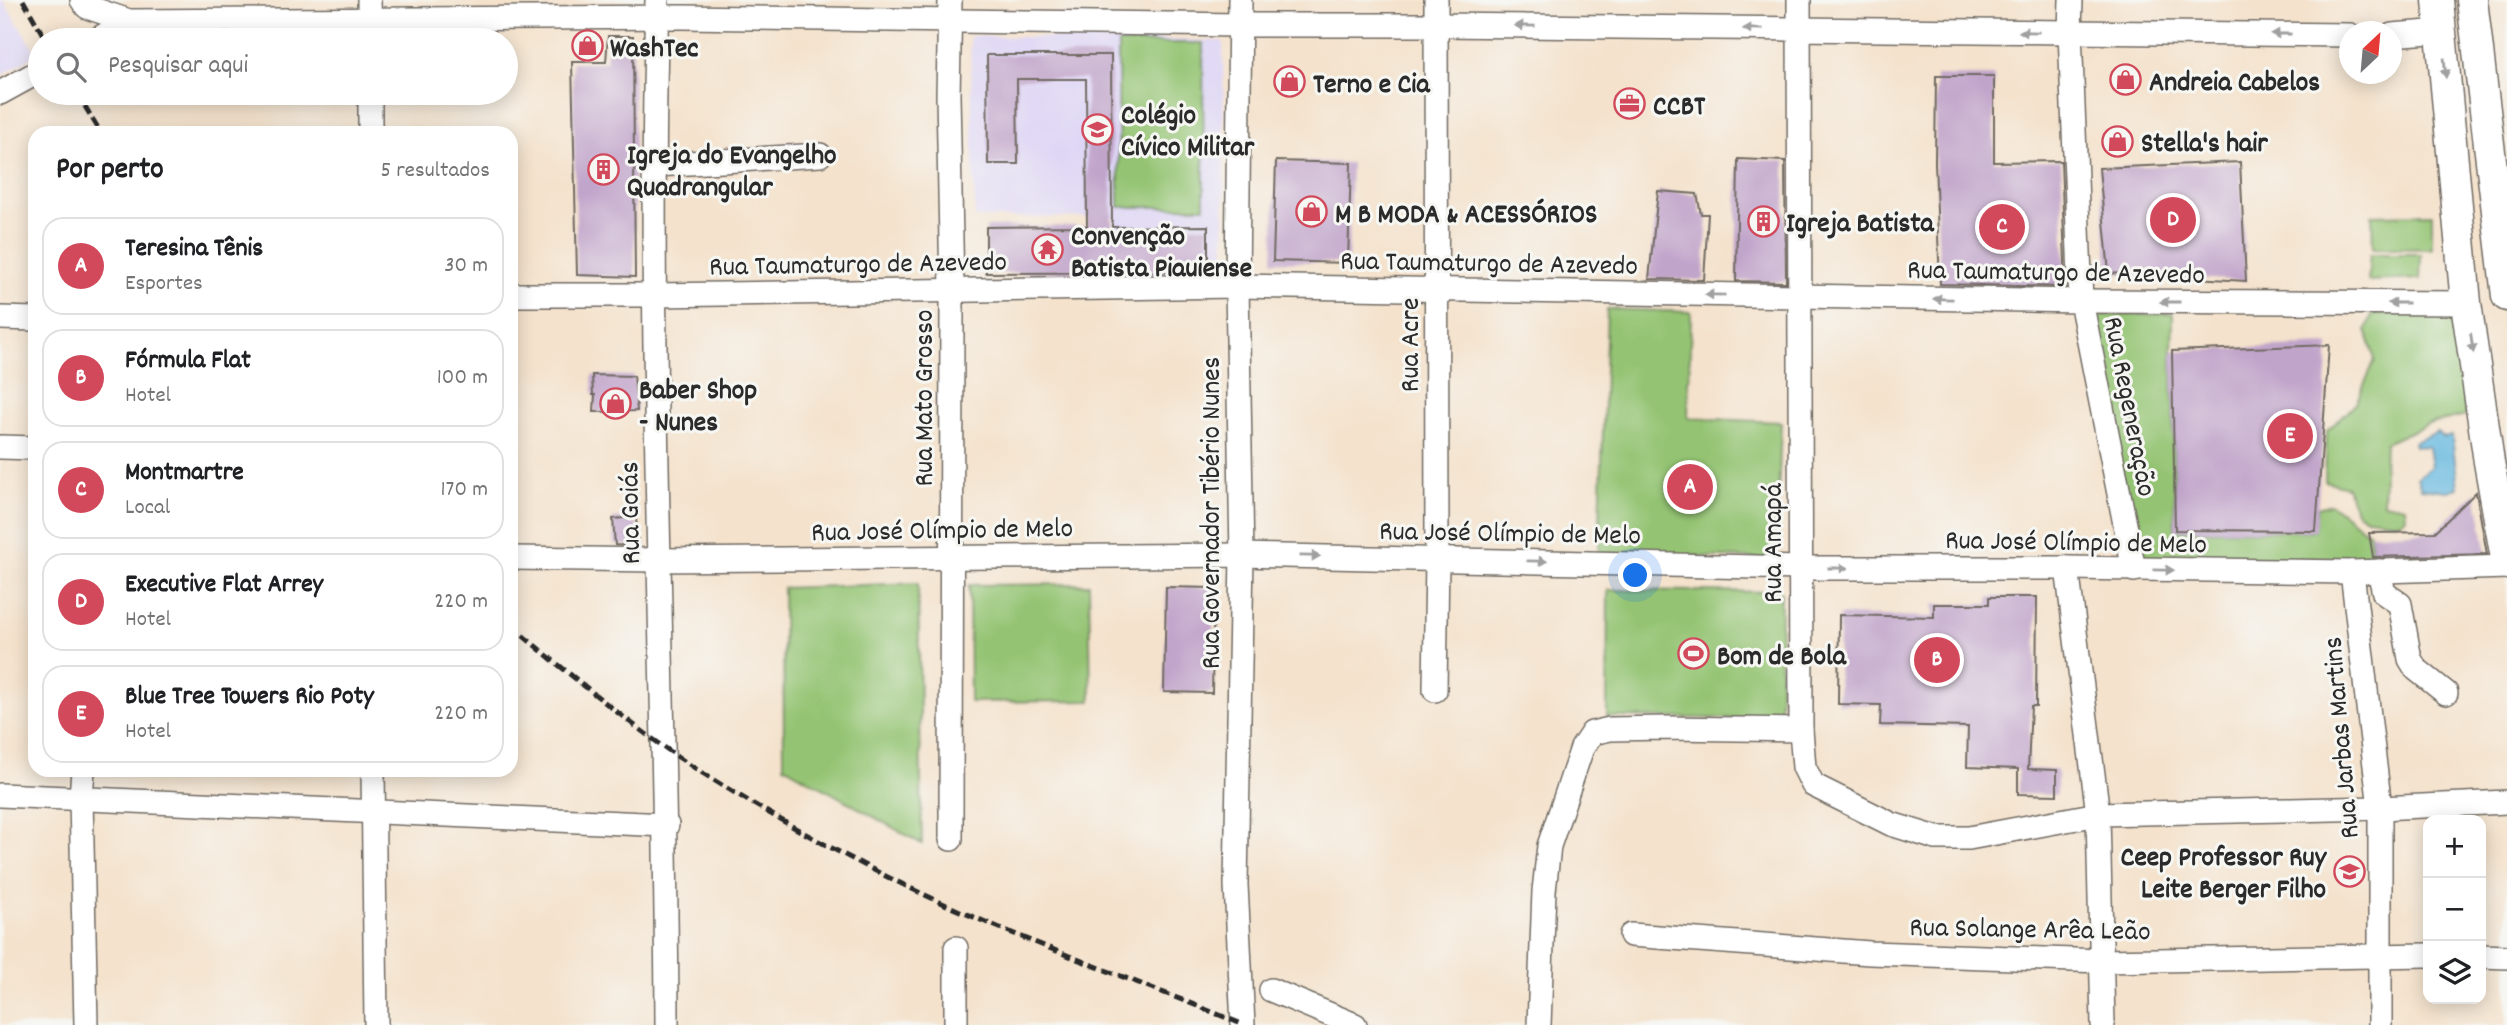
<!DOCTYPE html>
<html lang="pt">
<meta charset="utf-8">
<style>
body{margin:0;font-family:Dekko,sans-serif;background:#f2f2f2;color:#202124}
.controls{position:absolute;right:21px;bottom:21px;display:grid;overflow:hidden;border-radius:14px;box-shadow:0 4px 18px #0003}
.controls button{width:63px;height:63px;display:grid;place-items:center;padding:0;border:0;border-bottom:2px solid #e0e0e0;background:#fff;color:#202124;font:35px sans-serif}
.compass{position:absolute;left:2339px;top:21px;width:63px;height:63px;border-radius:50%;background:#fff;box-shadow:0 4px 18px #0003;rotate:26deg}
.you{position:absolute;left:1636px;top:576px;width:24px;height:24px;margin:-18px;border:5px solid #fff;border-radius:50%;background:#1a73e8;box-shadow:0 0 0 10px #1a73e833}
.badge{display:grid;place-items:center;width:46px;height:46px;border-radius:50%;background:#d1495b;color:#fff;font-size:23px;font-weight:700}
.pin{position:absolute;translate:-50% -50%;border:4px solid #fff;box-shadow:0 2px 7px #0006}
.list{margin:0;padding:0;list-style:none}
h2{display:flex;justify-content:space-between;align-items:center;height:91px;margin:0;padding:0 28px;font-size:30px}
h2 small{font-size:23px;font-weight:400;color:#757577}
.list li{display:grid;grid-template-columns:46px 1fr auto;gap:21px;align-items:center;box-sizing:border-box;height:98px;margin:0 14px 14px;padding:0 14px;border:2px solid #e0e0e0;border-radius:21px}
.list b{display:block;font-size:26px;white-space:nowrap}
.list p{margin:0;font-size:23px;white-space:nowrap;color:#757577}
.list em{font-size:23px;font-style:normal;color:#757577}
.icon{flex:none;width:38px;height:38px;fill:none;stroke:currentColor;stroke-width:2;stroke-linecap:round;stroke-linejoin:round}
.map{position:relative;flex:none;width:2507px;height:1025px;overflow:hidden}
.search{position:absolute;background:#fff;box-shadow:0 4px 18px #0003;left:28px;top:28px;width:490px;height:77px;display:flex;align-items:center;gap:18px;box-sizing:border-box;padding:0 24px;border-radius:38px;color:#757577;font-size:26px}
.panel{position:absolute;background:#fff;box-shadow:0 4px 18px #0003;left:28px;top:126px;width:490px;height:651px;border-radius:21px}
.map>svg:first-child{display:block}
</style>
<div class="map">
<svg width="2507" height="1025" viewBox="0 0 2507 1025">
<rect width="100%" height="100%" fill="#f6f6f2"/>
<filter id="ink" filterUnits="userSpaceOnUse"><feTurbulence type="fractalNoise" baseFrequency=".0143" numOctaves="2"/><feDisplacementMap in="SourceGraphic" scale="14" xChannelSelector="R" yChannelSelector="G"/><feConvolveMatrix kernelMatrix="1 2 1 2 8 2 1 2 1" color-interpolation-filters="sRGB"/></filter>
<filter id="wash" filterUnits="userSpaceOnUse"><feTurbulence type="fractalNoise" baseFrequency=".00686" numOctaves="4" result="noise"/><feDisplacementMap in="SourceGraphic" scale="28" xChannelSelector="R" yChannelSelector="G"/><feGaussianBlur stdDeviation="1.57" result="paint"/><feColorMatrix in="noise" values="0 0 0 0 0 0 0 0 0 0 0 0 0 0 0 0 0 1.4 0 .05"/><feComposite in="paint" operator="in"/></filter>
<g filter="url(#wash)">
<rect width="100%" height="100%" fill="#f4e2cc"/>
<!-- built -->
<g fill="#ded5f5">
<path d="M 0,0 L 3,0 L 37,54 L 0,76 Z"/>
<path d="M 970,36 L 1223,41 L 1225,279 L 1115,279 L 1114,217 L 975,218 Z"/>
</g>
<!-- green -->
<g fill="#94c473" stroke="#60784f" stroke-width="2">
<path d="M 1118,43 L 1203,43 L 1204,207 L 1119,207 Z"/>
<path d="M 2432,214 L 2432,249 L 2373,248 L 2372,215 Z"/>
<path d="M 2370,254 L 2421,254 L 2420,279 L 2368,281 Z"/>
<path d="M 1607,309 L 1691,312 L 1688,418 L 1781,422 L 1776,559 L 1599,553 Z"/>
<path d="M 2173,314 L 2172,351 L 2175,530 L 2315,531 L 2317,508 L 2331,504 L 2369,533 L 2373,558 L 2139,561 L 2090,315 Z"/>
<path d="M 2372,314 L 2450,314 L 2466,415 L 2428,424 L 2385,443 L 2383,503 L 2405,507 L 2406,517 L 2399,522 L 2367,518 L 2356,511 L 2347,487 L 2325,481 L 2327,431 L 2356,403 L 2375,360 L 2366,330 Z"/>
<path d="M 918,583 L 922,844 L 784,766 L 783,588 Z"/>
<path d="M 1089,584 L 1091,701 L 970,702 L 969,585 Z"/>
<path d="M 1608,590 L 1781,592 L 1780,719 L 1607,717 Z"/>
</g>
<!-- water -->
<path fill="#63b7df" stroke="#477185" stroke-width="2" d="M 2437,432 L 2443,438 L 2452,436 L 2458,488 L 2448,491 L 2421,488 L 2417,477 L 2431,467 L 2428,447 L 2415,446 L 2414,442 Z"/>
<g id="blocks">
<!-- building -->
<g fill="#c1a4ca">
<path d="M 608,36 L 633,36 L 635,277 L 577,275 L 572,62 L 606,62 Z"/>
<path d="M 987,55 L 1111,55 L 1112,227 L 1208,226 L 1208,272 L 986,273 L 986,227 L 1087,226 L 1086,79 L 1017,79 L 1018,164 L 988,164 Z"/>
<path d="M 1936,76 L 1994,76 L 1994,162 L 2061,161 L 2066,287 L 1940,284 L 1935,163 Z"/>
<path d="M 1738,159 L 1785,161 L 1786,282 L 1736,281 Z"/>
<path d="M 1276,161 L 1351,163 L 1348,263 L 1273,261 Z"/>
<path d="M 2240,162 L 2246,281 L 2109,273 L 2099,168 Z"/>
<path d="M 1658,191 L 1697,194 L 1701,214 L 1708,214 L 1704,280 L 1649,279 Z"/>
<path d="M 2329,345 L 2316,531 L 2175,530 L 2172,351 Z"/>
<path d="M 592,375 L 634,376 L 637,411 L 594,412 L 595,395 L 593,395 Z"/>
<path d="M 2476,492 L 2487,554 L 2373,557 L 2369,533 L 2435,532 Z"/>
<path d="M 636,517 L 638,546 L 615,545 L 613,519 Z"/>
<path d="M 1166,587 L 1214,588 L 1212,693 L 1164,692 Z"/>
<path d="M 1989,597 L 2037,597 L 2036,706 L 2031,706 L 2028,769 L 2057,770 L 2057,795 L 2018,794 L 2018,769 L 1967,767 L 1968,727 L 1880,725 L 1881,705 L 1838,704 L 1839,615 L 1934,617 L 1934,604 L 1989,604 Z"/>
</g>
</g>
</g>
<g filter="url(#ink)">
<use href="#blocks" fill-opacity="0" stroke="#716b63" stroke-width="2"/>
<g fill="none" stroke-linecap="round" stroke-linejoin="round">
<defs>
<g id="minor">
<path d="M 82,0 L 87,7 L 129,21 L 682,17 L 1240,25 L 1436,25 L 2350,35"/>
<path d="M 369,0 L 370,40"/>
<path d="M 657,0 C 647,342 666,683 667,1025"/>
<path d="M 950,0 L 948,95 L 952,289 L 951,839"/>
<path d="M 1240,0 L 1237,286 L 1242,555 L 1236,885 L 1243,1025"/>
<path d="M 1799,0 L 1801,730 L 1804,767 L 1813,785 L 1891,824 L 1936,838 L 1969,838 L 2098,814 L 2380,808 L 2507,802"/>
<path d="M 2071,0 L 2070,32 L 2081,301 L 2134,570"/>
<path d="M 2392,35 L 2442,31"/>
<path d="M 96,40 L 129,21"/>
<path d="M 0,93 L 40,71"/>
<path d="M 370,93 L 370,133"/>
<path d="M 656,165 L 820,155"/>
<path d="M 511,295 L 655,295 L 1237,286 L 2081,301 L 2466,303"/>
<path d="M 0,318 L 35,319"/>
<path d="M 0,447 L 35,448"/>
<path d="M 511,558 L 658,560 L 1242,555 L 1801,568 L 2067,568 L 2352,572 L 2507,567"/>
<path d="M 2067,568 L 2098,814 L 2103,1025"/>
<path d="M 2379,571 L 2384,593 L 2400,604 L 2410,659 L 2416,669 L 2446,693"/>
<path d="M 2352,572 L 2380,808 L 2380,1025"/>
<path d="M 1435,690 L 1437,559 L 1436,0"/>
<path d="M 83,770 L 81,798 L 86,1025"/>
<path d="M 373,770 L 376,1025"/>
<path d="M 0,795 L 667,825"/>
<path d="M 1631,935 L 1870,953 L 2102,961 L 2428,955"/>
<path d="M 956,948 L 956,1025"/>
<path d="M 2481,956 L 2507,957"/>
<path d="M 1271,990 L 1355,1025"/>
<path d="M 1539,1025 L 1544,891 L 1549,846 L 1582,748 L 1592,733 L 1610,729 L 1667,728 L 1801,730"/>
</g>
<g id="major">
<path d="M 2438,0 L 2466,303 L 2489,462 L 2507,564"/>
<path d="M 2472,0 L 2507,296"/>
</g>
</defs>
<!-- minor casing -->
<use href="#minor" stroke="#716b63" stroke-width="26"/>
<!-- major casing -->
<use href="#major" stroke="#716b63" stroke-width="33"/>
<!-- minor -->
<use href="#minor" stroke="#fff" stroke-width="23"/>
<!-- major -->
<use href="#major" stroke="#fff" stroke-width="30"/>
<!-- rail -->
<g stroke="#2b2b2b" stroke-width="5" stroke-dasharray="10 5" stroke-linecap="butt">
<path d="M 23,0 L 46,40"/>
<path d="M 77,93 L 101,133"/>
<path d="M 511,626 C 574,677 636,731 704,774 C 786,825 872,872 960,911 C 1054,952 1150,986 1244,1025"/>
</g>
</g>
<!-- one-way arrows -->
<defs><path id="oneway-solid" d="M-6-.8H1V-3.2L6.5 0L1 3.2V.8H-6Z" transform="scale(1.75)"/></defs>
<g fill="#a0a0a0">
<use href="#oneway-solid" transform="translate(1525 26) rotate(-179)"/>
<use href="#oneway-solid" transform="translate(1753 29) rotate(-179)"/>
<use href="#oneway-solid" transform="translate(2029 32) rotate(-179)"/>
<use href="#oneway-solid" transform="translate(2281 34) rotate(-180)"/>
<use href="#oneway-solid" transform="translate(2445 68) rotate(85)"/>
<use href="#oneway-solid" transform="translate(1715 295) rotate(-179)"/>
<use href="#oneway-solid" transform="translate(1943 299) rotate(-179)"/>
<use href="#oneway-solid" transform="translate(2170 302) rotate(-180)"/>
<use href="#oneway-solid" transform="translate(2398 303) rotate(-180)"/>
<use href="#oneway-solid" transform="translate(2472 343) rotate(82)"/>
<use href="#oneway-solid" transform="translate(1310 556) rotate(1)"/>
<use href="#oneway-solid" transform="translate(1537 561) rotate(1)"/>
<use href="#oneway-solid" transform="translate(1838 568)"/>
<use href="#oneway-solid" transform="translate(2164 570) rotate(1)"/>
</g>
</g>
<!-- icons -->
<defs>
<symbol id="shop-ring" viewBox="-11 -11 22 22"><circle r="9.5" fill="#f6f6f2" stroke="#d1495b" stroke-width="1.5"/><path d="M-5-2.5h2.3a2.7 3.5 0 0 1 5.4 0H5L5.5 6h-11ZM-1.5-2.5h3a1.5 2.3 0 0 0-3 0Z" fill="#d1495b"/></symbol>
<symbol id="office-ring" viewBox="-11 -11 22 22"><circle r="9.5" fill="#f6f6f2" stroke="#d1495b" stroke-width="1.5"/><path d="M-6-3h4V-5.5h4V-3h4V5H-6ZM-1-4.5V-3h2v-1.5ZM-6 0V1H6V0Z" fill="#d1495b"/></symbol>
<symbol id="school-ring" viewBox="-11 -11 22 22"><circle r="9.5" fill="#f6f6f2" stroke="#d1495b" stroke-width="1.5"/><path d="M0-5L7-2L0 1L-7-2ZM-4 1L0 2.5L4 1V4Q0 6-4 4Z" fill="#d1495b"/></symbol>
<symbol id="building-ring" viewBox="-11 -11 22 22"><circle r="9.5" fill="#f6f6f2" stroke="#d1495b" stroke-width="1.5"/><path d="M-4-6H4V6H1V3H-1V6H-4ZM-2.5-4.3h1.7v1.8h-1.7ZM.8-4.3h1.7v1.8H.8ZM-2.5-1h1.7V.8h-1.7ZM.8-1h1.7V.8H.8Z" fill="#d1495b"/></symbol>
<symbol id="temple-ring" viewBox="-11 -11 22 22"><circle r="9.5" fill="#f6f6f2" stroke="#d1495b" stroke-width="1.5"/><path d="M0-6L5-2H3V0L6.5 2.5H4V6H1.5V3h-3V6H-4V2.5H-6.5L-3 0V-2H-5Z" fill="#d1495b"/></symbol>
<symbol id="stadium-ring" viewBox="-11 -11 22 22"><circle r="9.5" fill="#f6f6f2" stroke="#d1495b" stroke-width="1.5"/><path d="M0-5a6.5 5 0 1 0 0 10a6.5 5 0 1 0 0-10ZM-3.5-1.8h7v3.6h-7Z" fill="#d1495b"/></symbol>
</defs>
<g fill-rule="evenodd">
<use href="#shop-ring" x="570" y="28" width="35" height="35"/>
<use href="#shop-ring" x="2108" y="62" width="35" height="35"/>
<use href="#shop-ring" x="1272" y="64" width="35" height="35"/>
<use href="#office-ring" x="1612" y="86" width="35" height="35"/>
<use href="#school-ring" x="1080" y="112" width="35" height="35"/>
<use href="#shop-ring" x="2100" y="124" width="35" height="35"/>
<use href="#building-ring" x="586" y="152" width="35" height="35"/>
<use href="#shop-ring" x="1294" y="194" width="35" height="35"/>
<use href="#building-ring" x="1746" y="204" width="35" height="35"/>
<use href="#temple-ring" x="1030" y="232" width="35" height="35"/>
<use href="#shop-ring" x="598" y="386" width="35" height="35"/>
<use href="#stadium-ring" x="1676" y="636" width="35" height="35"/>
<use href="#school-ring" x="2332" y="854" width="35" height="35"/>
</g>
<g text-anchor="middle" stroke-width="6" stroke-linejoin="round" paint-order="stroke">
<!-- poi labels -->
<g font-size="28" font-weight="bold" fill="#2b2b2b" stroke="#f6f6f2" text-anchor="start">
<text x="610" y="56">WashTec</text>
<text x="2149" y="90">Andreia Cabelos</text>
<text x="1313" y="92">Terno e Cia</text>
<text x="1653" y="114">CCBT</text>
<text x="1121" y="123">Colégio<tspan x="1121" dy="32">Cívico Militar</tspan></text>
<text x="2141" y="151">Stella's hair</text>
<text x="627" y="163">Igreja do Evangelho<tspan x="627" dy="32">Quadrangular</tspan></text>
<text x="1335" y="222">M B MODA &amp; ACESSÓRIOS</text>
<text x="1786" y="231">Igreja Batista</text>
<text x="1071" y="244">Convenção<tspan x="1071" dy="32">Batista Piauiense</tspan></text>
<text x="639" y="398">Baber Shop<tspan x="639" dy="32">- Nunes</tspan></text>
<text x="1717" y="664">Bom de Bola</text>
<text x="2326" y="865" text-anchor="end">Ceep Professor Ruy<tspan x="2326" dy="32">Leite Berger Filho</tspan></text>
</g>
<!-- street labels -->
<g font-size="28" fill="#2b2b2b" stroke="#f6f6f2">
<text transform="translate(1489 261) rotate(1)" y="10">Rua Taumaturgo de Azevedo</text>
<text transform="translate(858 262) rotate(-1)" y="10">Rua Taumaturgo de Azevedo</text>
<text transform="translate(2056 270) rotate(1)" y="10">Rua Taumaturgo de Azevedo</text>
<text transform="translate(1408 345) rotate(-90)" y="10">Rua Acre</text>
<text transform="translate(922 398) rotate(-90)" y="10">Rua Mato Grosso</text>
<text transform="translate(2132 406) rotate(79)" y="10">Rua Regeneração</text>
<text transform="translate(628 513) rotate(-91)" y="10">Rua Goiás</text>
<text transform="translate(1209 513) rotate(-90)" y="10">Rua Governador Tibério Nunes</text>
<text transform="translate(942 528) rotate(-1)" y="10">Rua José Olímpio de Melo</text>
<text transform="translate(1510 531) rotate(1)" y="10">Rua José Olímpio de Melo</text>
<text transform="translate(2076 540) rotate(1)" y="10">Rua José Olímpio de Melo</text>
<text transform="translate(1771 543) rotate(-90)" y="10">Rua Amapá</text>
<text transform="translate(2339 738) rotate(-95)" y="10">Rua Jarbas Martins</text>
<text transform="translate(2030 927) rotate(1)" y="10">Rua Solange Arêa Leão</text>
</g>
</g>
</svg>
<div class="controls">
<button>+</button>
<button>−</button>
<button><svg class="icon" aria-label="layers" viewBox="0 0 24 24"><path d="M12 4l9 5-9 5-9-5zM3 14l9 5 9-5"/></svg></button>
</div>
<svg class="compass" viewBox="-18 -18 36 36"><path d="M0-13l5 13h-10z" fill="#e53935"/><path d="M0 13l5-13h-10z" fill="#757577"/></svg>
<div class="you"></div>
<div class="pin badge" style="left:1690px;top:487px">A</div>
<div class="pin badge" style="left:1937px;top:660px">B</div>
<div class="pin badge" style="left:2002px;top:227px">C</div>
<div class="pin badge" style="left:2173px;top:220px">D</div>
<div class="pin badge" style="left:2290px;top:436px">E</div>
<div class="search"><svg class="icon" aria-label="search" viewBox="0 0 24 24"><circle cx="10" cy="10" r="6"/><path d="M15 15l6 6"/></svg>Pesquisar aqui</div>
<section class="panel">
<h2>Por perto<small>5 resultados</small></h2>
<ul class="list">
<li><span class="badge">A</span><div><b>Teresina Tênis</b><p>Esportes</p></div><em>30 m</em></li>
<li><span class="badge">B</span><div><b>Fórmula Flat</b><p>Hotel</p></div><em>100 m</em></li>
<li><span class="badge">C</span><div><b>Montmartre</b><p>Local</p></div><em>170 m</em></li>
<li><span class="badge">D</span><div><b>Executive Flat Arrey</b><p>Hotel</p></div><em>220 m</em></li>
<li><span class="badge">E</span><div><b>Blue Tree Towers Rio Poty</b><p>Hotel</p></div><em>220 m</em></li>
</ul>
</section>
</div>
